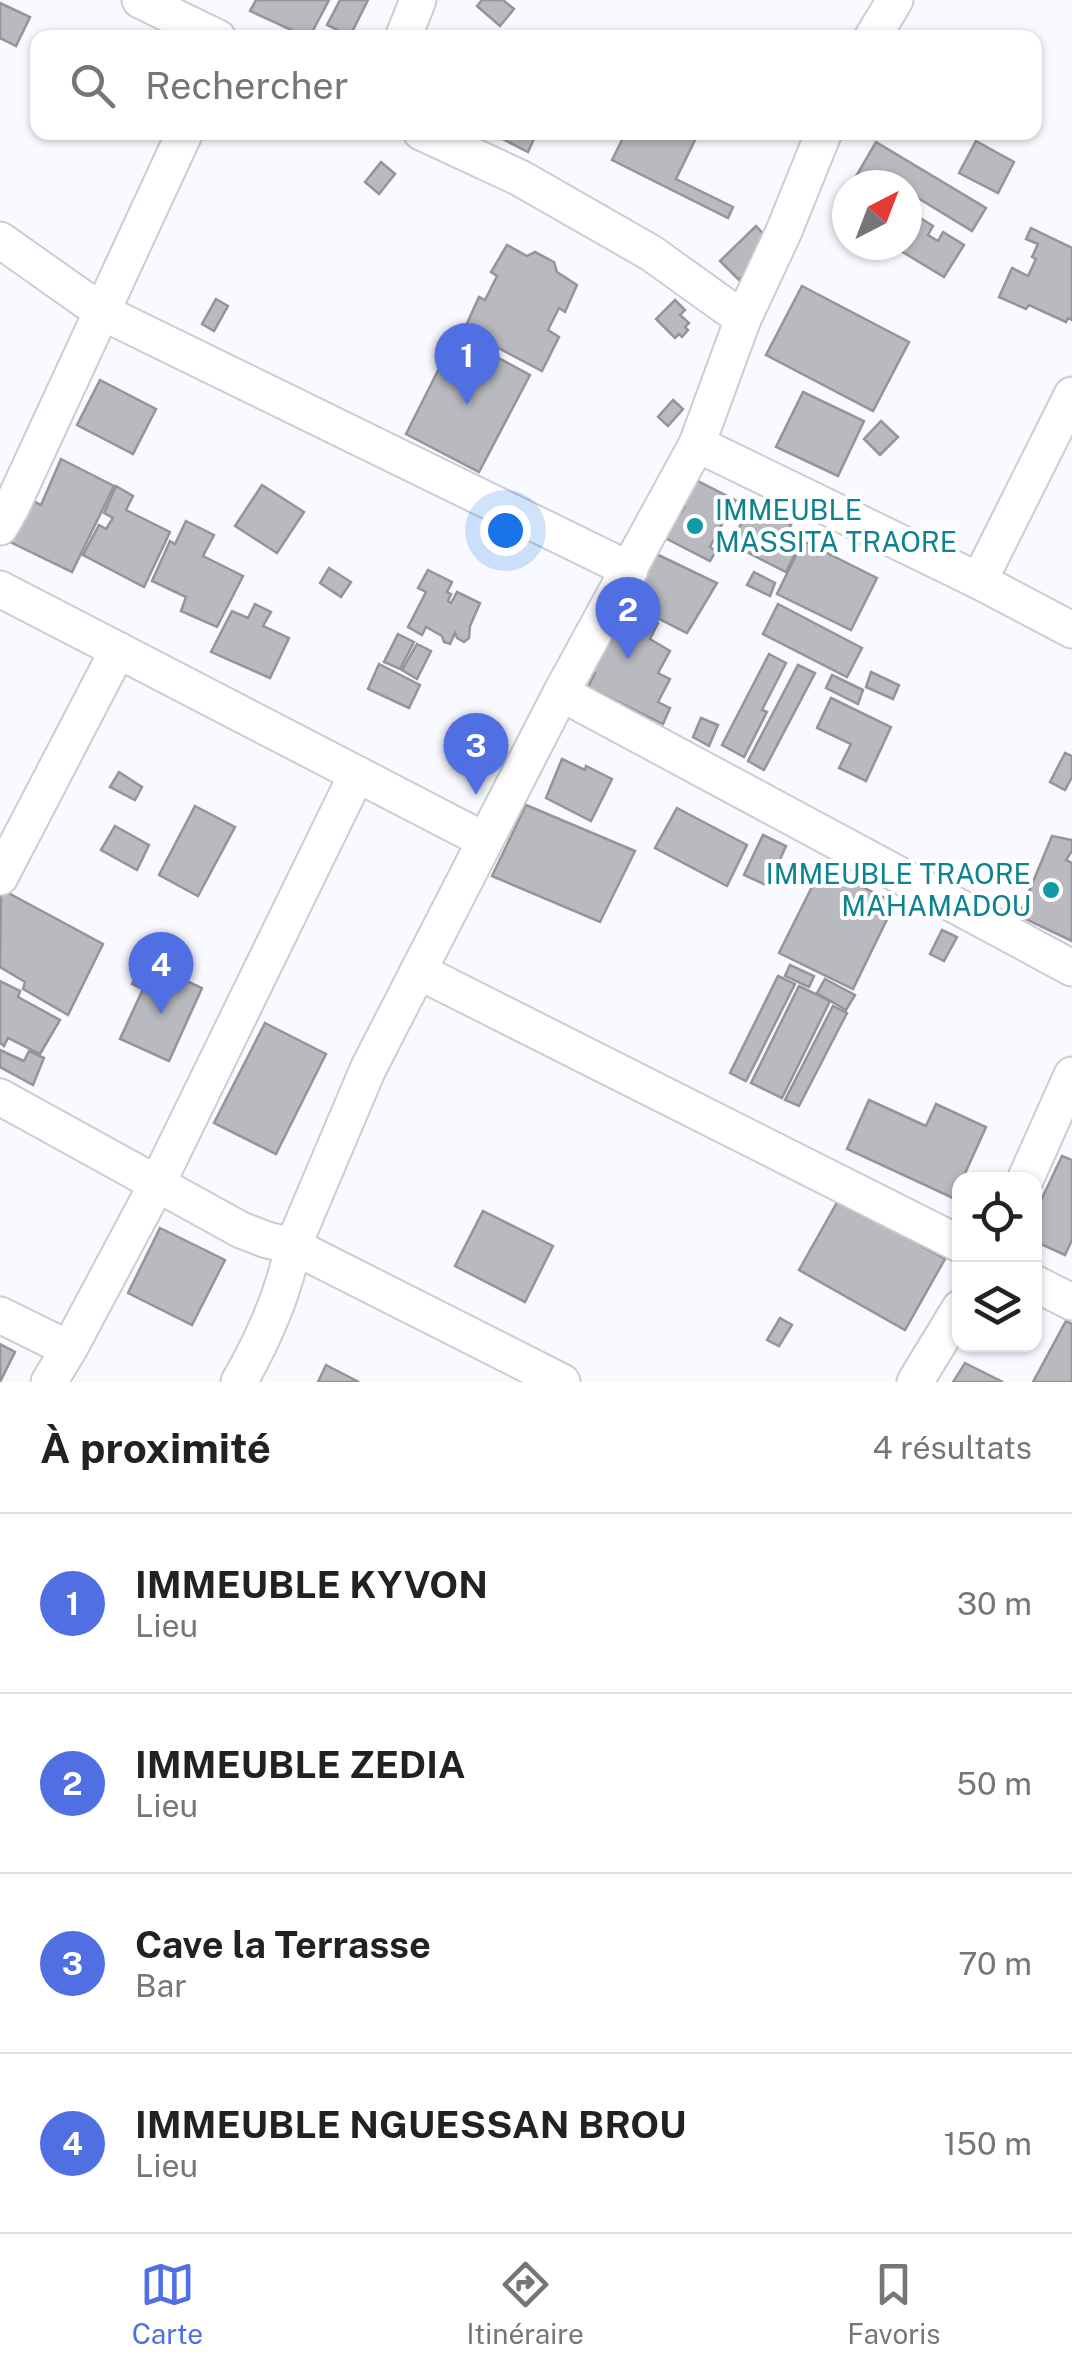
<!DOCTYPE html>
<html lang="fr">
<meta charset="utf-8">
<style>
body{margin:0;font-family:"Public Sans",sans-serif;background:#f2f2f2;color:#222}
.controls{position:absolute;right:30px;bottom:30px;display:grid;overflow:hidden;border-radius:20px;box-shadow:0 2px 8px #0004}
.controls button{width:90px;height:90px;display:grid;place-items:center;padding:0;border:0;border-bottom:2px solid #e0e0e0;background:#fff;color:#222;font:50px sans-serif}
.compass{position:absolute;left:832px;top:170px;width:90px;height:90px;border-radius:50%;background:#fff;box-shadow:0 2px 8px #0004;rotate:42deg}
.you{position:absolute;left:505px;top:530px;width:35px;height:35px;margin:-25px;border:8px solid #fff;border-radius:50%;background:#1a73e8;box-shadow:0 0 0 15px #1a73e833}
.badge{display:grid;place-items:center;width:65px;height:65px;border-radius:50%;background:#506fe3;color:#fff;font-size:32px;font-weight:700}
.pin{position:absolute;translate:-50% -82px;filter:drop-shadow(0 2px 5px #0008)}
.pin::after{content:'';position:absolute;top:52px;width:35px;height:30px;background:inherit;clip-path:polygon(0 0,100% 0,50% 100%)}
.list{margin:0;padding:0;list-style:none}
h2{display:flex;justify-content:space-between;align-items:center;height:130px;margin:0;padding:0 40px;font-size:42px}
h2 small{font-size:32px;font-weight:400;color:#767676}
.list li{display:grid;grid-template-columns:65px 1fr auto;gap:30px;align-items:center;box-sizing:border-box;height:180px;padding:0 40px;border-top:2px solid #e0e0e0}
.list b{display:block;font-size:38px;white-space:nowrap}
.list p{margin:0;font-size:32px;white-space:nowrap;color:#767676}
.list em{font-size:32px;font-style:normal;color:#767676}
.icon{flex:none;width:55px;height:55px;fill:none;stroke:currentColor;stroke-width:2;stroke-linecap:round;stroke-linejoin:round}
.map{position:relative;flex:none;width:1072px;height:1382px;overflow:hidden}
.search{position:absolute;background:#fff;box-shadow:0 2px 8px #0004;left:30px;right:30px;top:30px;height:110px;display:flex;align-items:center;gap:25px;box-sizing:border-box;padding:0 35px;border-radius:20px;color:#767676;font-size:38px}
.sheet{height:850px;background:#fff}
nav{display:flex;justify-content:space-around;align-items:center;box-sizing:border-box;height:140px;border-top:2px solid #e0e0e0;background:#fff;font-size:28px;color:#767676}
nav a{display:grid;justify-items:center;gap:5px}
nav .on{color:#506fe3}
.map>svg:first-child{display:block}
</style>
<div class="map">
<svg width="1072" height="1382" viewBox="0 0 1072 1382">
<rect width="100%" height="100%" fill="#f9faff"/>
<!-- building -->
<g fill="#b8babf" stroke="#93959a" stroke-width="2.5">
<path d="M 256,0 L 329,0 L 309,38 L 250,11 Z"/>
<path d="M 340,0 L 368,0 L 350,36 L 327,25 Z"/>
<path d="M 482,0 L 503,0 L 514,9 L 500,26 L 477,6 Z"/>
<path d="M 0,3 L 30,17 L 16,46 L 0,38 Z"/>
<path d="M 489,132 L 537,132 L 528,152 Z"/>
<path d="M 626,132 L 680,132 L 695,140 L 676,179 L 733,207 L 728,218 L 612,160 Z"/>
<path d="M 976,141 L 1014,162 L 998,193 L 959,173 Z"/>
<path d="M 876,142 L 986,208 L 972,231 L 908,192 L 907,194 L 907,185 L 851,185 Z"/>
<path d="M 381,162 L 395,174 L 379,194 L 365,182 Z"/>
<path d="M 909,211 L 933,226 L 928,235 L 938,241 L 943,232 L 964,245 L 944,277 L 891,245 L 907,245 Z"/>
<path d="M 756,226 L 774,245 L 739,280 L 720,261 Z"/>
<path d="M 1031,228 L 1072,248 L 1072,320 L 1068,318 L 1066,322 L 1029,305 L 1026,309 L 999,297 L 1012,268 L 1028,276 L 1036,259 L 1032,257 L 1038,244 L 1026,239 Z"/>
<path d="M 507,245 L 527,256 L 535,252 L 554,262 L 557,272 L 577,285 L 565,312 L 559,308 L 548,330 L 559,337 L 542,371 L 464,330 L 479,297 L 485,300 L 497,276 L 491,272 Z"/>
<path d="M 802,286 L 909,342 L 873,411 L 766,355 Z"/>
<path d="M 216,299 L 228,306 L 214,331 L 202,324 Z"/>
<path d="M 675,300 L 685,310 L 680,315 L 689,323 L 685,327 L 688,330 L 682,337 L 679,334 L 675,338 L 656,319 Z"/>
<path d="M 456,335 L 530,375 L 479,472 L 406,434 Z"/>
<path d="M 100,380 L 156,409 L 133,454 L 77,425 Z"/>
<path d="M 803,392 L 864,421 L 838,476 L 776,447 Z"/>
<path d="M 673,400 L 683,409 L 668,426 L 658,417 Z"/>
<path d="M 881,421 L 898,437 L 880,455 L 864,439 Z"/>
<path d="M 61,459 L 114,486 L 72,572 L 6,540 L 26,497 L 41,505 Z"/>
<path d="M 694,479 L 739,502 L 733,514 L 729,511 L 710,547 L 716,551 L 710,561 L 665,538 L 674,511 L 680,514 L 685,507 L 680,504 Z"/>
<path d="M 262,485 L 304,512 L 277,553 L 235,526 Z"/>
<path d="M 116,486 L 133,496 L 126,510 L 170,532 L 144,587 L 83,555 L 99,525 L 106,529 L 113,518 L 104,513 Z"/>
<path d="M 749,508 L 755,511 L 757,508 L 791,525 L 789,528 L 804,536 L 786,572 L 731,544 Z"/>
<path d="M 186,521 L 214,535 L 203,556 L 243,576 L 217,627 L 181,611 L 186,597 L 152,581 L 170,541 L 175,544 Z"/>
<path d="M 803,541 L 877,578 L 851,630 L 777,594 Z"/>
<path d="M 648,550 L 717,583 L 687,633 L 622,600 Z"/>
<path d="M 329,568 L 351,582 L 341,597 L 320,583 Z"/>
<path d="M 428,570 L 452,582 L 447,592 L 451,594 L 448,601 L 451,603 L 457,592 L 480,603 L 470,626 L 469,638 L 464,642 L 457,638 L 455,633 L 450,644 L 444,642 L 442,636 L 426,627 L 422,635 L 408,627 L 426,592 L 418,588 Z"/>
<path d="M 754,572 L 775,583 L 770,596 L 747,585 Z"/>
<path d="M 255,604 L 271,612 L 263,626 L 289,638 L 270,678 L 211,652 L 232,611 L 248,618 Z"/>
<path d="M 778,604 L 862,648 L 847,677 L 763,634 Z"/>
<path d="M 631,608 L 658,623 L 650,639 L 670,651 L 658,673 L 670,679 L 658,702 L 670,708 L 663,724 L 588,687 L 595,673 L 587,668 L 601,642 L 607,645 L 618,625 L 622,627 Z"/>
<path d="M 398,634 L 414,642 L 400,669 L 384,662 Z"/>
<path d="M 417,644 L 431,651 L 417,679 L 402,670 Z"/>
<path d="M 769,654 L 786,663 L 762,710 L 767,712 L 744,757 L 722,745 Z"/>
<path d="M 379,664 L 420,685 L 409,708 L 368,689 Z"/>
<path d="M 798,665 L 815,673 L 764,770 L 748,761 Z"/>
<path d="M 871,672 L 899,685 L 893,699 L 866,687 Z"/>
<path d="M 832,675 L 863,690 L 858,704 L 826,688 Z"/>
<path d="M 831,698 L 891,727 L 866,781 L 839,768 L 851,744 L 817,728 Z"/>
<path d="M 701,718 L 718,725 L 709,746 L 693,737 Z"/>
<path d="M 1065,753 L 1072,756 L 1072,777 L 1065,790 L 1050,782 Z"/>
<path d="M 562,759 L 585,770 L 586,766 L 612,779 L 591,821 L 546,798 Z"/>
<path d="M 119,772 L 142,787 L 135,800 L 110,787 Z"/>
<path d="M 526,805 L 635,851 L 600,922 L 492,876 Z"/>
<path d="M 195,806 L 235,827 L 198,896 L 159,875 Z"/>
<path d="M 677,808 L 747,845 L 727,886 L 655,848 Z"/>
<path d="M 115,826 L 149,845 L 137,870 L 101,850 Z"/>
<path d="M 763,835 L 786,846 L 768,886 L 744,875 Z"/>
<path d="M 1052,836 L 1072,840 L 1072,851 L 1066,860 L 1072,863 L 1072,941 L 1019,916 Z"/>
<path d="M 822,867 L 895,903 L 853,989 L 779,953 Z"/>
<path d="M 1,889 L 103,944 L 68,1015 L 23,989 L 25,982 L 0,967 Z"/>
<path d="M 942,930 L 957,937 L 944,961 L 930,954 Z"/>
<path d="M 143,961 L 202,988 L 169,1061 L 120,1039 L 143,989 L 132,984 Z"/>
<path d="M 790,965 L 814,976 L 809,987 L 785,976 Z"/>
<path d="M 778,976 L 795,984 L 746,1081 L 730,1073 Z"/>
<path d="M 825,979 L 855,995 L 846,1010 L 817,993 Z"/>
<path d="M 0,981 L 20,991 L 18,997 L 60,1020 L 40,1054 L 8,1038 L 4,1046 L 0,1043 Z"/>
<path d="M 799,986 L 830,1001 L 782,1098 L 751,1083 Z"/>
<path d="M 833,1006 L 847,1013 L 799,1106 L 785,1100 Z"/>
<path d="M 265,1023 L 326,1054 L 276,1154 L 214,1123 Z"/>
<path d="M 0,1050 L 24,1061 L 29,1051 L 44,1058 L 33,1085 L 0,1067 Z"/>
<path d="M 869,1100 L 926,1126 L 936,1104 L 986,1127 L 962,1180 L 960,1180 L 953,1198 L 847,1149 Z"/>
<path d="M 1062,1156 L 1072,1160 L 1072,1240 L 1065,1255 L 1034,1241 L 1034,1215 Z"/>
<path d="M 839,1199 L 945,1259 L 905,1330 L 799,1270 Z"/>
<path d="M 483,1211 L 553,1246 L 525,1302 L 455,1266 Z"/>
<path d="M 160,1228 L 225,1260 L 192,1325 L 128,1293 Z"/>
<path d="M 780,1318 L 792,1325 L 779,1346 L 767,1340 Z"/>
<path d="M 1066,1321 L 1072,1324 L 1072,1382 L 1033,1382 Z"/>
<path d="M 0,1344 L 15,1352 L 0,1382 Z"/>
<path d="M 965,1363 L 1003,1382 L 953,1382 Z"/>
<path d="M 326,1365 L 359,1382 L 318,1382 Z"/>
</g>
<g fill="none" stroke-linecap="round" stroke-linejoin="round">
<defs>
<g id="minor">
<path d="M 140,0 L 218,38"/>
<path d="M 403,38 L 418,0"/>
<path d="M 872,38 L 895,0"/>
<path d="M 421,132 L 520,178 L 651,253 L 743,319"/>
<path d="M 0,240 L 102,312 L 630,570"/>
<path d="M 697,444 L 979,581 L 1072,630"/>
<path d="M 0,527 L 11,508 L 185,132"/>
<path d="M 979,581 L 1072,395"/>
<path d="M 0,589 L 484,840"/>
<path d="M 561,693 L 1072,968"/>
<path d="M 0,877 L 118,650"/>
<path d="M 418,971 L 960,1244"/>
<path d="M 0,1097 L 241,1230 L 267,1240 L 293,1246 L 368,1069 L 561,693 L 697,444 L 743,319 L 784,231 L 824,132"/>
<path d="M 1025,1180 L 1072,1075"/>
<path d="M 1034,1283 L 1072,1302"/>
<path d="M 0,1315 L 69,1349"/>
<path d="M 49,1382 L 69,1349 L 157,1184 L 357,774"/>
<path d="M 239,1382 C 263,1340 284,1293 293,1246 L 562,1382"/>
<path d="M 915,1382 L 960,1308"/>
</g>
</defs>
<!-- minor casing -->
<use href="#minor" stroke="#cbcdd2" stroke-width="39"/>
<!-- minor -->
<use href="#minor" stroke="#fff" stroke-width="35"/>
</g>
<!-- markers -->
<g fill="#0f9aa8" stroke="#fff" stroke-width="4">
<circle cx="695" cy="526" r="10"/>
<circle cx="1051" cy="890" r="10"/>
</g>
<g text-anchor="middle" stroke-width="8" stroke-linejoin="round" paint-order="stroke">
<!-- culture labels -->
<g font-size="28" fill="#0d838f" stroke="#fff" text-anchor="start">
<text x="715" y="520">IMMEUBLE<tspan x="715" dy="32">MASSITA TRAORE</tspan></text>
<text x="1031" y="884" text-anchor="end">IMMEUBLE TRAORE<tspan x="1031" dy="32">MAHAMADOU</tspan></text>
</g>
</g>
</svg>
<div class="controls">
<button><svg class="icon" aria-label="locate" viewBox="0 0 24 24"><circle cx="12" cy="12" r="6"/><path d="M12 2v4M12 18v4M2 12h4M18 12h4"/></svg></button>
<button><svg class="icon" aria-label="layers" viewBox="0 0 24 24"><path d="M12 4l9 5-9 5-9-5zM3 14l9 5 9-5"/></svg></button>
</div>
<svg class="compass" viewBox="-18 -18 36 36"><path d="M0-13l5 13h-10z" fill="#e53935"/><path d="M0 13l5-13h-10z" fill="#767676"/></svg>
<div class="you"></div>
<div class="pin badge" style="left:467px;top:405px">1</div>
<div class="pin badge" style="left:628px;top:659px">2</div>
<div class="pin badge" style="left:476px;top:795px">3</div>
<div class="pin badge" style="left:161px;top:1014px">4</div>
<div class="search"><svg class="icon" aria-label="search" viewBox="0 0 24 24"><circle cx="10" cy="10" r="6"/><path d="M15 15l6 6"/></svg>Rechercher</div>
</div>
<section class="sheet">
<h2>À proximité<small>4 résultats</small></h2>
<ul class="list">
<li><span class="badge">1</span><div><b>IMMEUBLE KYVON</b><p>Lieu</p></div><em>30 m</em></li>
<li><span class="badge">2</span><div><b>IMMEUBLE ZEDIA</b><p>Lieu</p></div><em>50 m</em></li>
<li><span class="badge">3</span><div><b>Cave la Terrasse</b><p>Bar</p></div><em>70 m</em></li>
<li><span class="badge">4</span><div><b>IMMEUBLE NGUESSAN BROU</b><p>Lieu</p></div><em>150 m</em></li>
</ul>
</section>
<nav>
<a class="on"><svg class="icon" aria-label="map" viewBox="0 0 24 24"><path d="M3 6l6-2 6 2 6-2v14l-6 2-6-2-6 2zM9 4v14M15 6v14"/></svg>Carte</a>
<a><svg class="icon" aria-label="directions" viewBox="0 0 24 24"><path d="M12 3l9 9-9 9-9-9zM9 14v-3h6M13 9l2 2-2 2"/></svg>Itinéraire</a>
<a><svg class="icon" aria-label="saved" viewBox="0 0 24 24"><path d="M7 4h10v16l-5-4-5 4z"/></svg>Favoris</a>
</nav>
